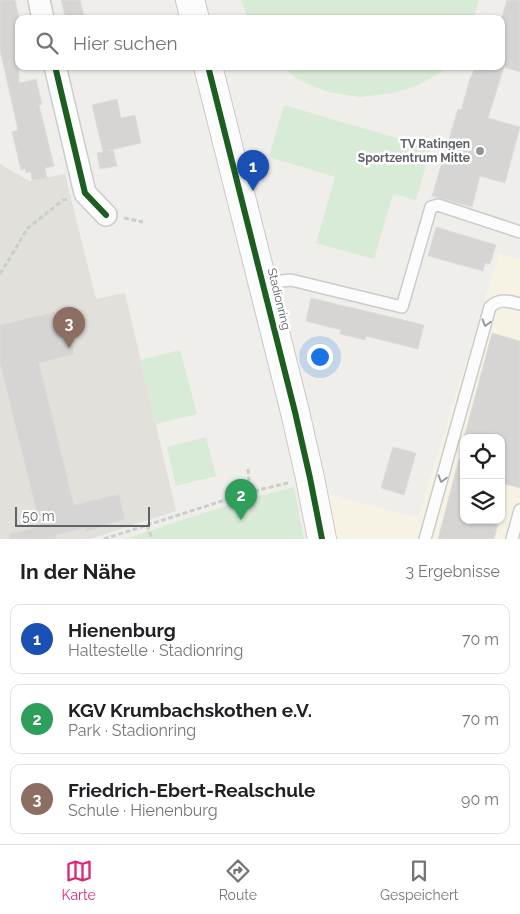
<!DOCTYPE html>
<html lang="de">
<meta charset="utf-8">
<style>
body{margin:0;font-family:Raleway,sans-serif;background:#f2f2f2;color:#202124}
.controls{position:absolute;right:15px;bottom:15px;display:grid;overflow:hidden;border-radius:10px;box-shadow:0 1px 4px #0004}
.controls button{width:45px;height:45px;display:grid;place-items:center;padding:0;border:0;border-bottom:1px solid #e0e0e0;background:#fff;color:#202124;font:25px sans-serif}
.scale{position:absolute;left:15px;bottom:12px;width:135px;box-sizing:border-box;padding-left:5px;border:2px solid #5f6368;border-top:0;font-size:14px;line-height:18px;white-space:nowrap;color:#5f6368;-webkit-text-stroke:4px #fff;paint-order:stroke}
.you{position:absolute;left:319px;top:356px;width:18px;height:18px;margin:-12px;border:4px solid #fff;border-radius:50%;background:#1a73e8;box-shadow:0 0 0 8px #1a73e833}
.badge{display:grid;place-items:center;width:32px;height:32px;border-radius:50%;background:#db2777;color:#fff;font-size:16px;font-weight:700}
.pin{position:absolute;translate:-50% -41px;filter:drop-shadow(0 1px 2px #0008)}
.pin::after{content:'';position:absolute;top:26px;width:18px;height:15px;background:inherit;clip-path:polygon(0 0,100% 0,50% 100%)}
.list{margin:0;padding:0;list-style:none}
h2{display:flex;justify-content:space-between;align-items:center;height:65px;margin:0;padding:0 20px;font-size:21px}
h2 small{font-size:16px;font-weight:400;color:#757577}
.list li{display:grid;grid-template-columns:32px 1fr auto;gap:15px;align-items:center;box-sizing:border-box;height:70px;margin:0 10px 10px;padding:0 10px;border:1px solid #e0e0e0;border-radius:10px}
.list b{display:block;font-size:19px;white-space:nowrap}
.list p{margin:0;font-size:16px;white-space:nowrap;color:#757577}
.list em{font-size:16px;font-style:normal;color:#757577}
.icon{flex:none;width:28px;height:28px;fill:none;stroke:currentColor;stroke-width:2;stroke-linecap:round;stroke-linejoin:round}
.map{position:relative;flex:none;width:520px;height:539px;overflow:hidden}
.search{position:absolute;background:#fff;box-shadow:0 1px 4px #0004;left:15px;right:15px;top:15px;height:55px;display:flex;align-items:center;gap:12px;box-sizing:border-box;padding:0 18px;border-radius:10px;color:#757577;font-size:19px}
.sheet{height:305px;background:#fff}
nav{display:flex;justify-content:space-around;align-items:center;box-sizing:border-box;height:70px;border-top:1px solid #e0e0e0;background:#fff;font-size:14px;color:#757577}
nav a{display:grid;justify-items:center;gap:2px}
nav .on{color:#db2777}
.map>svg:first-child{display:block}
</style>
<div class="map">
<svg width="520" height="539" viewBox="0 0 520 539">
<rect width="100%" height="100%" fill="#efeeea"/>
<!-- commercial -->
<path fill="#f7f3e4" fill-rule="evenodd" d="M 499,253 L 520,260 L 520,539 L 334,539 L 325,493 L 418,518 ZM 464,438 L 501,438 L 501,520 L 464,520 Z"/>
<!-- education -->
<path fill="#e2e0da" d="M 0,164 L 29,181 L 65,174 L 96,299 L 125,293 L 176,511 L 90,539 L 0,539 Z"/>
<!-- green -->
<g fill="#d8ebd6">
<path d="M 241,0 L 479,0 L 473,19 L 248,19 Z"/>
<path d="M 281,66 L 446,66 L 440,73 L 420,84 L 394,93 L 360,97 L 328,92 L 297,79 Z"/>
<path d="M 284,105 L 431,148 L 416,200 L 393,194 L 374,259 L 316,243 L 335,177 L 269,157 Z"/>
<path d="M 180,350 L 197,414 L 156,424 L 140,360 Z"/>
<path d="M 206,437 L 216,476 L 176,486 L 167,447 Z"/>
<path d="M 294,487 L 304,539 L 124,539 L 241,501 Z"/>
</g>
<!-- building -->
<g fill="#d6d5d3" stroke="#deddd9">
<path d="M 0,0 L 15,0 L 19,18 L 19,83 L 36,79 L 42,104 L 39,105 L 54,166 L 45,168 L 47,178 L 32,180 L 31,172 L 26,173 L 25,169 L 21,170 L 12,132 L 18,130 L 0,50 Z"/>
<path d="M 61,0 L 80,0 L 85,19 L 66,19 Z"/>
<path d="M 507,0 L 520,0 L 520,72 L 504,67 L 488,118 L 520,127 L 505,183 L 480,176 L 472,207 L 432,196 L 458,109 L 461,110 L 470,79 L 476,66 L 501,66 L 501,20 Z"/>
<path d="M 117,99 L 121,118 L 135,115 L 141,143 L 106,151 L 113,150 L 117,166 L 100,169 L 97,153 L 103,152 L 92,105 Z"/>
<path d="M 436,227 L 496,245 L 490,264 L 485,263 L 483,271 L 428,256 Z"/>
<path d="M 311,298 L 424,325 L 418,349 L 366,336 L 365,340 L 340,334 L 341,330 L 306,321 Z"/>
<path d="M 64,310 L 74,354 L 39,363 L 74,505 L 119,494 L 125,519 L 86,532 L 85,528 L 56,535 L 56,539 L 10,539 L 9,534 L 40,526 L 0,363 L 0,325 Z"/>
<path d="M 492,333 L 520,341 L 520,488 L 501,483 L 501,438 L 464,438 Z"/>
<path d="M 393,447 L 416,453 L 404,495 L 381,488 Z"/>
<path d="M 459,459 L 464,459 L 464,520 L 499,520 L 494,539 L 438,539 Z"/>
</g>
<g fill="none" stroke-linecap="round" stroke-linejoin="round">
<defs>
<g id="service">
<path d="M 263,283 L 291,280 L 402,307 L 431,207 L 438,205 L 520,232"/>
<path d="M 425,539 L 490,307 C 500,298 508,301 520,304"/>
<path d="M 512,539 L 520,510"/>
</g>
<g id="minor">
<path d="M 39,0 L 43,19"/>
<path d="M 55,66 L 85,193 L 106,215"/>
</g>
<g id="secondary">
<path d="M 190,0 L 195,19"/>
<path d="M 208,66 L 295,412 L 310,478 L 322,539"/>
</g>
</defs>
<!-- service casing -->
<use href="#service" stroke="#cbcccc" stroke-width="14"/>
<!-- minor casing -->
<use href="#minor" stroke="#cbcccc" stroke-width="24"/>
<!-- secondary casing -->
<use href="#secondary" stroke="#cacacb" stroke-width="30"/>
<!-- path -->
<g stroke="#cacfcc" stroke-width="3" stroke-dasharray="5 2.5" stroke-linecap="butt">
<path d="M 124,218 L 143,222"/>
<path d="M 0,274 L 28,228 L 63,200 L 68,199"/>
<path d="M 248,469 L 250,492"/>
<path d="M 147,525 L 152,539"/>
<path d="M 104,539 L 250,492 L 288,483"/>
</g>
<!-- service -->
<use href="#service" stroke="#fdfcfc" stroke-width="11"/>
<!-- minor -->
<use href="#minor" stroke="#fdfcfc" stroke-width="21"/>
<!-- secondary -->
<use href="#secondary" stroke="#fdfcfc" stroke-width="28"/>
<defs>
<g id="cycleway">
<path d="M 55,66 L 85,193 L 106,215"/>
<path d="M 208,66 L 295,412 L 310,478 L 322,539"/>
</g>
</defs>
<!-- cycleway casing -->
<use href="#cycleway" stroke="#fff" stroke-width="9"/>
<!-- cycleway -->
<use href="#cycleway" stroke="#1b5e20" stroke-width="6"/>
</g>
<!-- one-way arrows -->
<defs><path id="oneway-chevron" d="M-2-3.5L2.5 0L-2 3.5" fill="none" stroke-width="1.6" stroke-linecap="round" stroke-linejoin="round" transform="scale(1.25)"/></defs>
<g stroke="#96999c">
<use href="#oneway-chevron" transform="translate(486 323) rotate(106)"/>
<use href="#oneway-chevron" transform="translate(442 479) rotate(106)"/>
</g>
<!-- markers -->
<circle fill="#919496" stroke="#fff" stroke-width="2" cx="480" cy="151" r="5"/>
<g text-anchor="middle" stroke-width="5" stroke-linejoin="round" paint-order="stroke">
<!-- poi labels -->
<g font-size="12" font-weight="bold" fill="#5f6368" stroke="#fff" text-anchor="end">
<text x="470" y="148">TV Ratingen<tspan x="470" dy="14">Sportzentrum Mitte</tspan></text>
</g>
<!-- street labels -->
<g font-size="12" fill="#5f6368" stroke="#fff">
<text transform="translate(279 299) rotate(76)" y="4">Stadionring</text>
</g>
</g>
</svg>
<div class="controls">
<button><svg class="icon" aria-label="locate" viewBox="0 0 24 24"><circle cx="12" cy="12" r="6"/><path d="M12 2v4M12 18v4M2 12h4M18 12h4"/></svg></button>
<button><svg class="icon" aria-label="layers" viewBox="0 0 24 24"><path d="M12 4l9 5-9 5-9-5zM3 14l9 5 9-5"/></svg></button>
</div>
<div class="scale">50 m</div>
<div class="you"></div>
<div class="pin badge" style="left:253px;top:191px;background:#1a4fb4">1</div>
<div class="pin badge" style="left:241px;top:520px;background:#2e9e5b">2</div>
<div class="pin badge" style="left:69px;top:348px;background:#8d6e63">3</div>
<div class="search"><svg class="icon" aria-label="search" viewBox="0 0 24 24"><circle cx="10" cy="10" r="6"/><path d="M15 15l6 6"/></svg>Hier suchen</div>
</div>
<section class="sheet">
<h2>In der Nähe<small>3 Ergebnisse</small></h2>
<ul class="list">
<li><span class="badge" style="background:#1a4fb4">1</span><div><b>Hienenburg</b><p>Haltestelle · Stadionring</p></div><em>70 m</em></li>
<li><span class="badge" style="background:#2e9e5b">2</span><div><b>KGV Krumbachskothen e.V.</b><p>Park · Stadionring</p></div><em>70 m</em></li>
<li><span class="badge" style="background:#8d6e63">3</span><div><b>Friedrich-Ebert-Realschule</b><p>Schule · Hienenburg</p></div><em>90 m</em></li>
</ul>
</section>
<nav>
<a class="on"><svg class="icon" aria-label="map" viewBox="0 0 24 24"><path d="M3 6l6-2 6 2 6-2v14l-6 2-6-2-6 2zM9 4v14M15 6v14"/></svg>Karte</a>
<a><svg class="icon" aria-label="directions" viewBox="0 0 24 24"><path d="M12 3l9 9-9 9-9-9zM9 14v-3h6M13 9l2 2-2 2"/></svg>Route</a>
<a><svg class="icon" aria-label="saved" viewBox="0 0 24 24"><path d="M7 4h10v16l-5-4-5 4z"/></svg>Gespeichert</a>
</nav>
